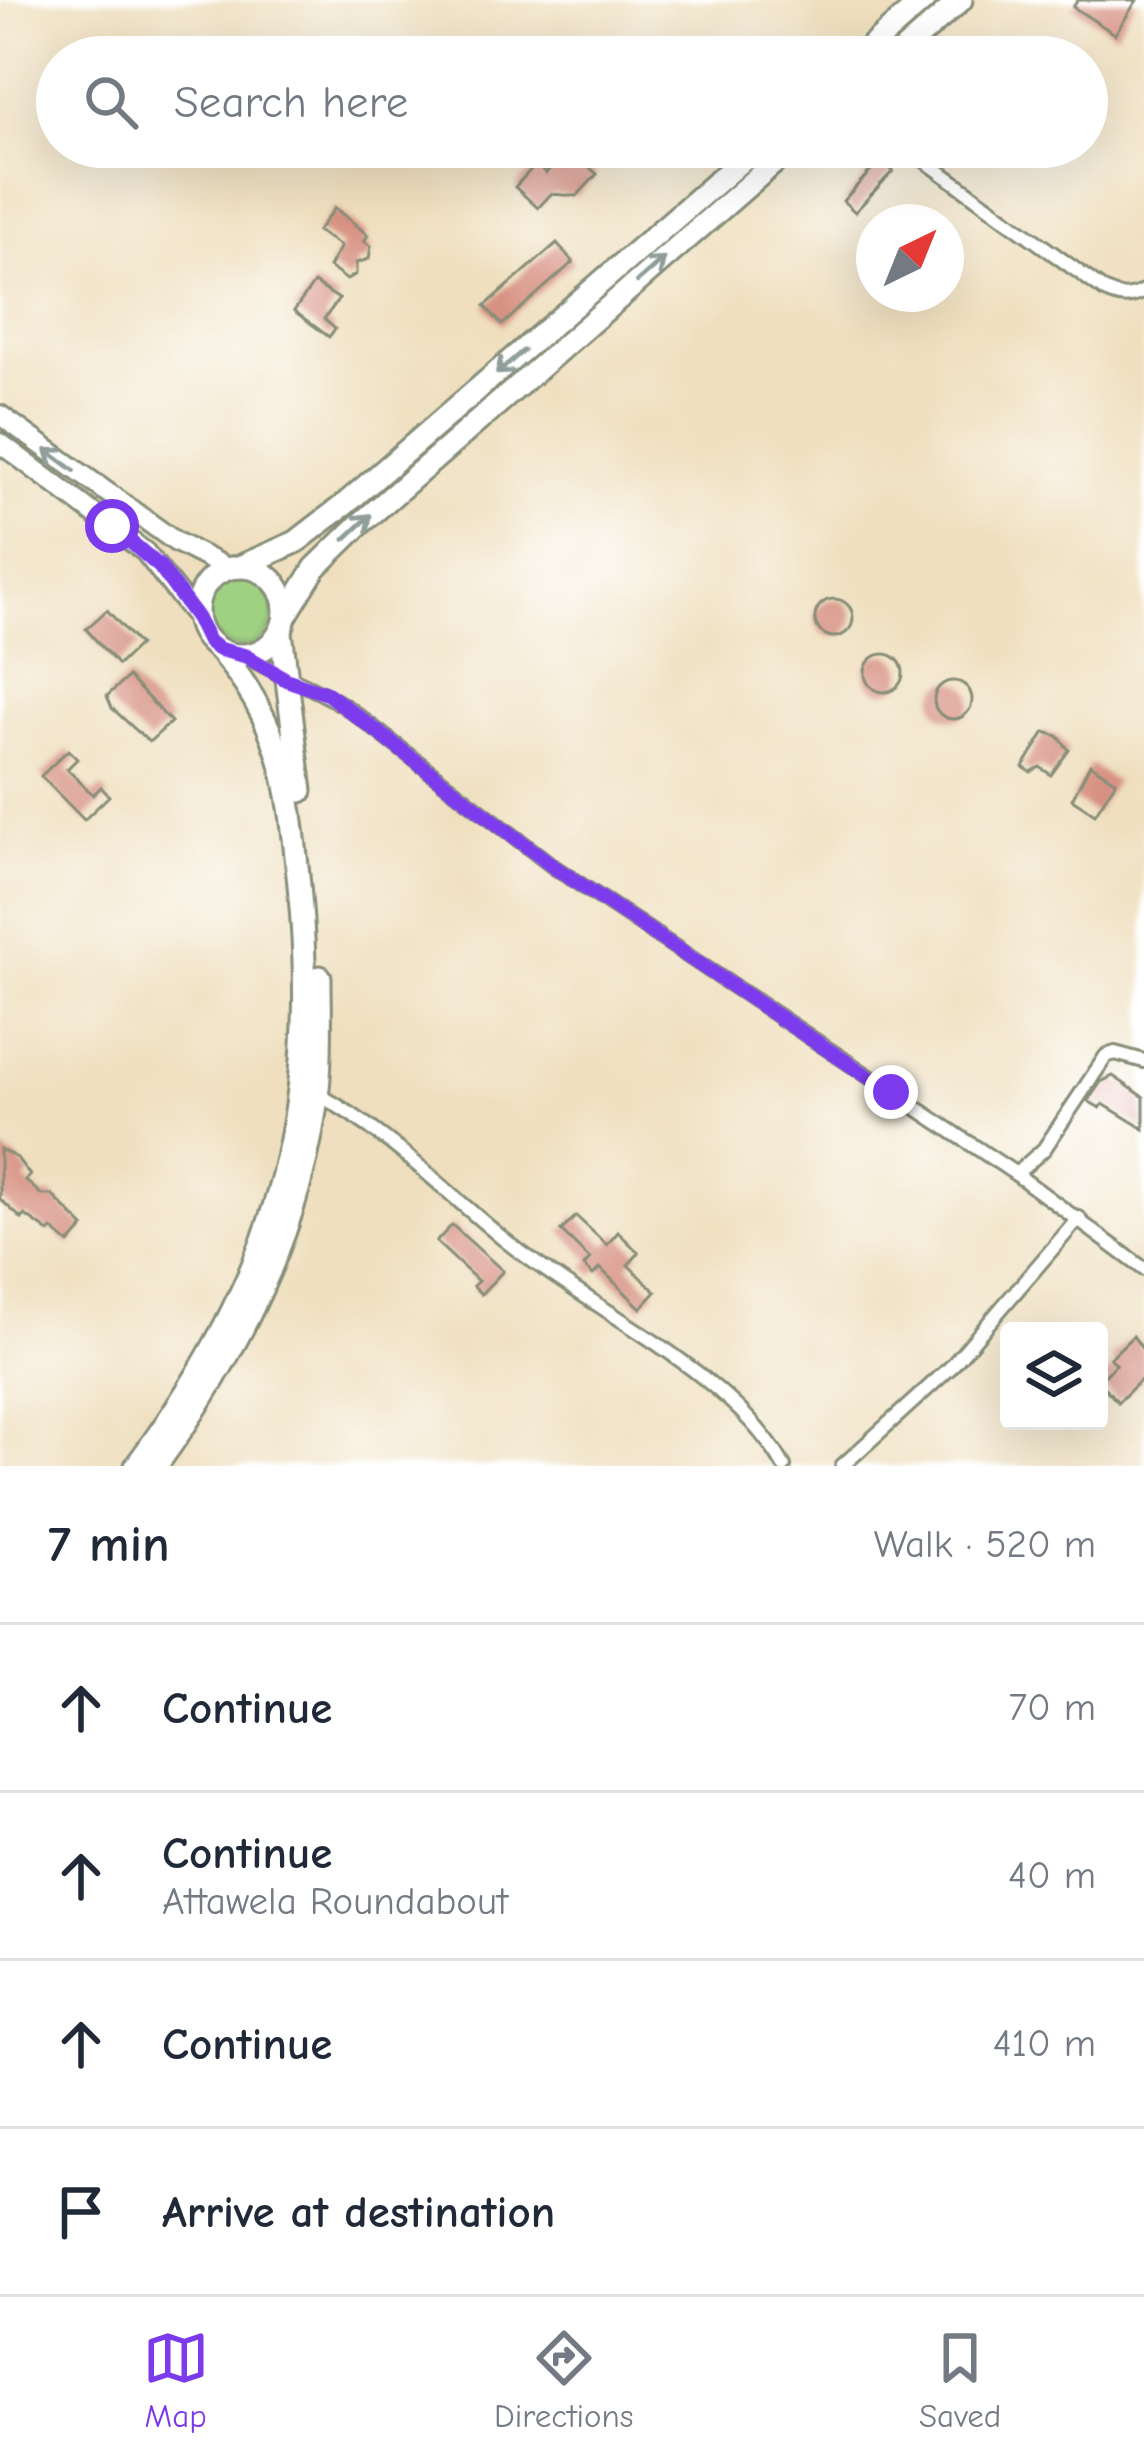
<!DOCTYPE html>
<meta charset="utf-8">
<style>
body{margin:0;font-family:"Comic Neue",sans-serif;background:#f2f2f3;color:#1f2937}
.controls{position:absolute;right:36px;bottom:36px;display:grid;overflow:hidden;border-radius:12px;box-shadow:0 12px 48px #0002}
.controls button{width:108px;height:108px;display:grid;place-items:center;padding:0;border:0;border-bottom:3px solid #e0e1e3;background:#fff;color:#1f2937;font:60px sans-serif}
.compass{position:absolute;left:856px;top:204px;width:108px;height:108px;border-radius:50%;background:#fff;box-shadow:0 12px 48px #0002;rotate:43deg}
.stop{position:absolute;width:36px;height:36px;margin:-27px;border:9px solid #7c3aed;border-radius:50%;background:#fff}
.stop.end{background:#7c3aed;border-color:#fff;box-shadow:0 3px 12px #0008}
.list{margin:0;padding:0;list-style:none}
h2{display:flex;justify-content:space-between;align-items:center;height:156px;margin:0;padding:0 48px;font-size:51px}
h2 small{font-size:39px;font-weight:400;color:#747a83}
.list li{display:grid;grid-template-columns:78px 1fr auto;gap:36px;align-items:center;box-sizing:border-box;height:168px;padding:0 48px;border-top:3px solid #e0e1e3}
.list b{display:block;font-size:45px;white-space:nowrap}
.list p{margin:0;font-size:39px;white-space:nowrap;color:#747a83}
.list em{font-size:39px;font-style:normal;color:#747a83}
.icon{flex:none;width:66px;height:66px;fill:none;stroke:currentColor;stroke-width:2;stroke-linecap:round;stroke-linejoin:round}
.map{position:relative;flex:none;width:1144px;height:1466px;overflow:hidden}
.search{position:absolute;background:#fff;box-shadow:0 12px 48px #0002;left:36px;right:36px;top:36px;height:132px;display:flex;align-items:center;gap:30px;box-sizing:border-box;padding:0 42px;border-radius:66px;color:#747a83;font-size:45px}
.sheet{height:828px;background:#fff}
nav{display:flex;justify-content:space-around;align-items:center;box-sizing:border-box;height:168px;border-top:3px solid #e0e1e3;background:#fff;font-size:33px;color:#747a83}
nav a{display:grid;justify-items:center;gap:6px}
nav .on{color:#7c3aed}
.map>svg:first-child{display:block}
</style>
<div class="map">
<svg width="1144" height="1466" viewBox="0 0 1144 1466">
<rect width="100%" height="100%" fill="#fff"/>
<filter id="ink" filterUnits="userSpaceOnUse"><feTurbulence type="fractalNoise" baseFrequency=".00833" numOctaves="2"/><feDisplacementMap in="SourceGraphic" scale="24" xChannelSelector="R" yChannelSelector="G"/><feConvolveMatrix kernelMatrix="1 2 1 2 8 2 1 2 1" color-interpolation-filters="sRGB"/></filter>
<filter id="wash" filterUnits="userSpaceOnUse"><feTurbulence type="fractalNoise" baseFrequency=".004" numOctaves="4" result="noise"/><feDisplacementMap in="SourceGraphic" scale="48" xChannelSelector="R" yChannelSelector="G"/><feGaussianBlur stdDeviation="2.7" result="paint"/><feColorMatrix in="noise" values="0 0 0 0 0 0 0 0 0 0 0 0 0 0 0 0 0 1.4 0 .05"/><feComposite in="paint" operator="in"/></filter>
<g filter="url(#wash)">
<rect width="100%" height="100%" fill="#efdfbe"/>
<!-- green -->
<circle fill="#9ed181" stroke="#5e875a" stroke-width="3" cx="240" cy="613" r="35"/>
<g id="blocks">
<!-- building -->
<g fill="#d79182">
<path d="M 1078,0 L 1137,0 L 1115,34 L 1073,7 Z"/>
<path d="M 853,147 L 867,147 L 893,171 L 855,212 L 843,201 L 874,167 Z"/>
<path d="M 568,148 L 597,174 L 577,196 L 551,194 L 538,208 L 515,187 L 536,164 L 546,173 Z"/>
<path d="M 335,208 L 368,235 L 364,241 L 371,246 L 369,259 L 356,263 L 356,274 L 347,280 L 329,267 L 341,246 L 317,231 Z"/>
<path d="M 557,243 L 573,262 L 502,325 L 485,306 Z"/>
<path d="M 314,283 L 339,299 L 324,319 L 335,329 L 329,337 L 294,311 Z"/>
<circle cx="834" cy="618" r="19"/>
<path d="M 107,610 L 139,645 L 118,665 L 86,629 Z"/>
<circle cx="884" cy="673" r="19"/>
<path d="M 128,677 L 171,722 L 149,742 L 112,708 L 107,696 Z"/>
<circle cx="953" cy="700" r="19"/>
<path d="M 1045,732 L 1058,736 L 1069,750 L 1051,775 L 1040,767 L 1031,772 L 1023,767 Z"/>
<path d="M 68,750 L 77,759 L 67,769 L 93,795 L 101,787 L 109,796 L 84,820 L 41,776 Z"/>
<path d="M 1090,764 L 1116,781 L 1095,814 L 1072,799 Z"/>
<path d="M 1113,1076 L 1144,1097 L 1144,1129 L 1103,1104 L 1100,1108 L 1088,1101 L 1101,1082 Z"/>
<path d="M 0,1149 L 17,1158 L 30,1175 L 25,1180 L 42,1195 L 52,1195 L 84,1227 L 69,1244 L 52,1229 L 49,1232 L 25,1215 L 22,1219 L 0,1199 Z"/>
<path d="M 576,1216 L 607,1245 L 618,1232 L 639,1253 L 628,1265 L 656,1292 L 641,1308 L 600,1268 L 593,1275 L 584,1266 L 590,1259 L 561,1231 Z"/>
<path d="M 452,1225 L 503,1271 L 481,1294 L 473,1286 L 478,1281 L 436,1242 Z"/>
<path d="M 1133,1336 L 1144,1351 L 1144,1377 L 1118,1402 L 1099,1382 L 1116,1364 L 1110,1358 Z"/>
</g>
</g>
</g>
<g filter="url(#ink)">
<use href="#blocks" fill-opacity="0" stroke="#878e79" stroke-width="3"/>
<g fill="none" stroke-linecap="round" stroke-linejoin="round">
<defs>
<g id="minor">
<path d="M 906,147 L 1105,291 C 1120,298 1129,299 1144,291"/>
<path d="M 246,656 C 280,676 317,687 349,709 L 554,867 L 1016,1174 L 1144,1269"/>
<path d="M 317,1094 C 389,1132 444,1191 506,1241 C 592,1310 730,1371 784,1466"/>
<path d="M 1016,1174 L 1044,1149 L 1106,1056 L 1115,1053 L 1144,1061"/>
<path d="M 842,1466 L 950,1368 L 1079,1218"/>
</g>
<g id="secondary">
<path d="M 0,415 L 176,542 L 229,569"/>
<path d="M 0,443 L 145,552 L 197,618"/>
</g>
<g id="primary">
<path d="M 859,57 L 924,0"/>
<path d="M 896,57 L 961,0"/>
<circle cx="241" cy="611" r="44"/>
<path d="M 239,567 L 296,542 L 344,505 L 757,147"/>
<path d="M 285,617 L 315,568 L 359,525 L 792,147"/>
<path d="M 281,632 L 301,791"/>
<path d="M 136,1466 C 275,1276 322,1121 299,885 C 289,788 285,727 218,649"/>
<path d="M 156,1466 C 238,1354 303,1228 318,1088 C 322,1052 320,1014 320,977"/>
</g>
</defs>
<!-- minor casing -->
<use href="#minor" stroke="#878e79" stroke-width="18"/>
<!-- secondary casing -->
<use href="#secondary" stroke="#878e79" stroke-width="24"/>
<!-- primary casing -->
<use href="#primary" stroke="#878e79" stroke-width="27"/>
<!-- minor -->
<use href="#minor" stroke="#fff" stroke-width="12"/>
<!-- secondary -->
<use href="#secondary" stroke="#fff" stroke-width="18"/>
<!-- primary -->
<use href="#primary" stroke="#fff" stroke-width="21"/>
</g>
<!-- one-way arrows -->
<defs><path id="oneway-shaft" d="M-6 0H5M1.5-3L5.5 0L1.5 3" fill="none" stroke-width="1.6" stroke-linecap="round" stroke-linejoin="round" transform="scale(3)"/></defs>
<g stroke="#8f9e9a">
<use href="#oneway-shaft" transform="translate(651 270) rotate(-41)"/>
<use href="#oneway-shaft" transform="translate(510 362) rotate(139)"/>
<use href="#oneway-shaft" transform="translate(60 460) rotate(-144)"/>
<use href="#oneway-shaft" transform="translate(358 527) rotate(-43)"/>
</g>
</g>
<g fill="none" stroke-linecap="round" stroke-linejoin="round" filter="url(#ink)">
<!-- route -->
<path stroke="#7c3aed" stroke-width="15" d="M 112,526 L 160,567 L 197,618 L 208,641 L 218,649 L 246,656 L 287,680 L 328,694 L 554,867 L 891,1092"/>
</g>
</svg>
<div class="controls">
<button><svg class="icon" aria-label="layers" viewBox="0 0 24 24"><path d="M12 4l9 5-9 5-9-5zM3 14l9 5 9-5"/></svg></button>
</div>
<svg class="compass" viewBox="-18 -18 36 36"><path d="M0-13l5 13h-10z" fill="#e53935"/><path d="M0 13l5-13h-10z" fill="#747a83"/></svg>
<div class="stop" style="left:112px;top:526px"></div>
<div class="stop end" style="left:891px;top:1092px"></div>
<div class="search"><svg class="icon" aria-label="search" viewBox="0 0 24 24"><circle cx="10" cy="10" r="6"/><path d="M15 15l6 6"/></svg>Search here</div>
</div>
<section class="sheet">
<h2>7 min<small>Walk · 520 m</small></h2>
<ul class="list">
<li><svg class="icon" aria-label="ahead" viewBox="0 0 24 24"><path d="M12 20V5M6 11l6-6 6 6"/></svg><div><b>Continue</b></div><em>70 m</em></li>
<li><svg class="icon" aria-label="ahead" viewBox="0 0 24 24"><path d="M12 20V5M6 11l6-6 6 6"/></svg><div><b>Continue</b><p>Attawela Roundabout</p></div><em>40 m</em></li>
<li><svg class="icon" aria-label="ahead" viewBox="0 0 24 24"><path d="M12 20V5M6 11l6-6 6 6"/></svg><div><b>Continue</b></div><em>410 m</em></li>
<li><svg class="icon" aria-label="arrive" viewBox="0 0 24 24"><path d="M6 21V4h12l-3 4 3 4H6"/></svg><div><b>Arrive at destination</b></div></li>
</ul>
</section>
<nav>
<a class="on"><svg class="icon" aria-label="map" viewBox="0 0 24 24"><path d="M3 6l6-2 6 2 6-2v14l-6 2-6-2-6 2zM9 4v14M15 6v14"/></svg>Map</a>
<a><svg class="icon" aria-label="directions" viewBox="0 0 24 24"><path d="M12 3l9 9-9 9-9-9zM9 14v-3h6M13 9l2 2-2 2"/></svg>Directions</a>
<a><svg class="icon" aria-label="saved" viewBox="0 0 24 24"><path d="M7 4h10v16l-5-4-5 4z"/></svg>Saved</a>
</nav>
